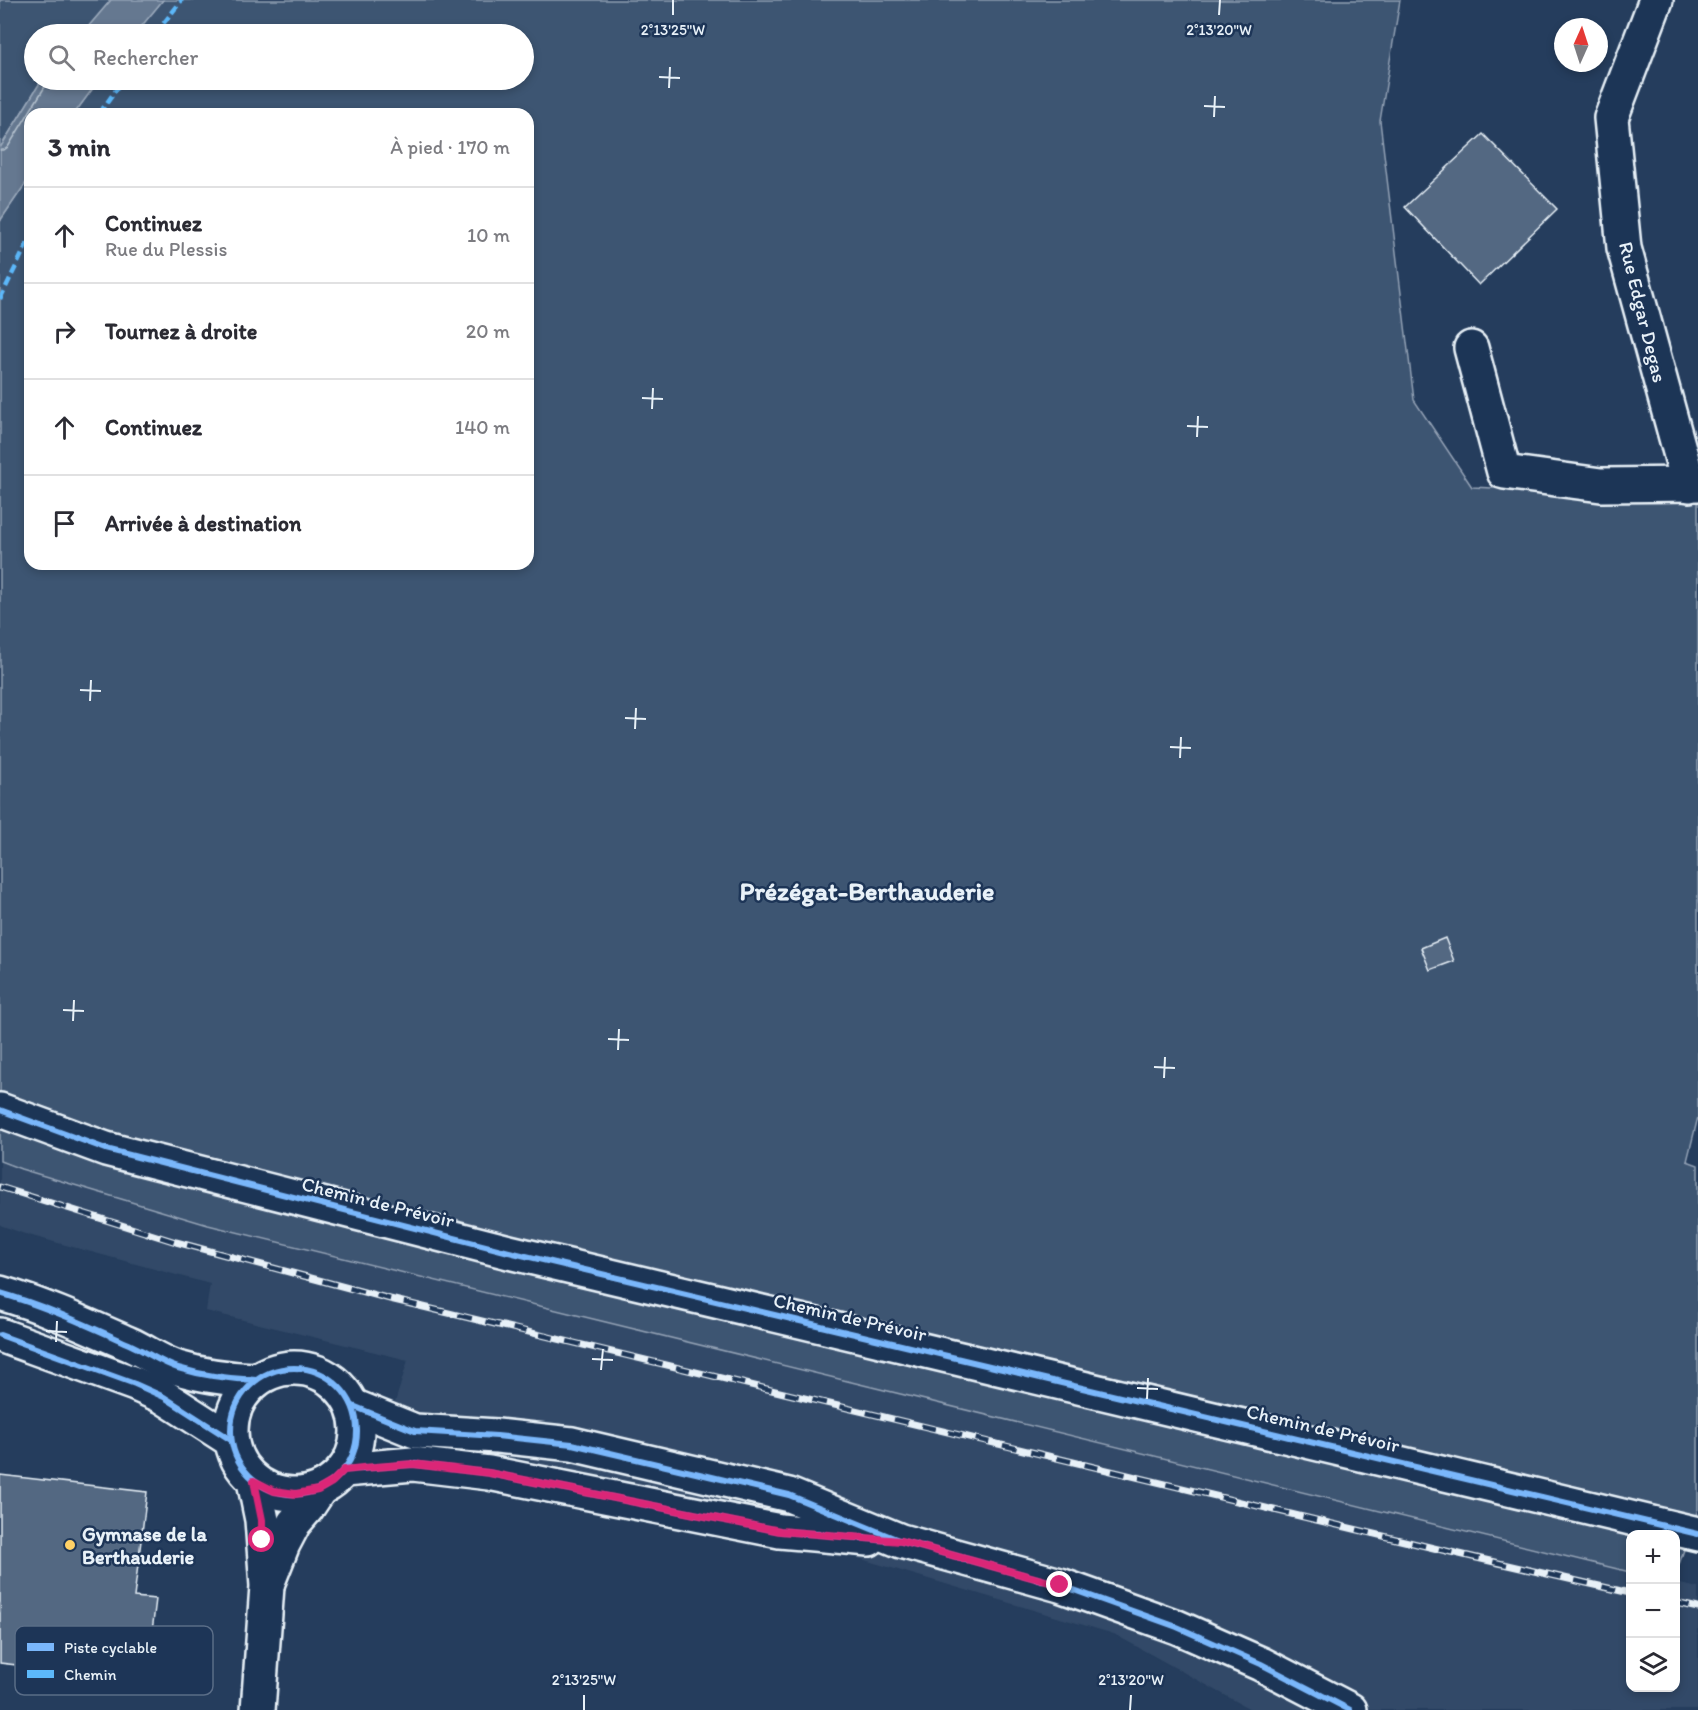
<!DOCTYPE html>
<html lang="fr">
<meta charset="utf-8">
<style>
body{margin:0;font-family:Itim,sans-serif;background:#f2f2f3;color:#2b2b33}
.controls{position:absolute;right:18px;bottom:18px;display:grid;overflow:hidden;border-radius:12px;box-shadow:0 3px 9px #0003}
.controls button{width:54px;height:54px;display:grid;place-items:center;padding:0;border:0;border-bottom:2px solid #e1e1e2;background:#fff;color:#2b2b33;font:30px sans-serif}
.compass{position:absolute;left:1554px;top:18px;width:54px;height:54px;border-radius:50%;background:#fff;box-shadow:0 3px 9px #0003;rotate:3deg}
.stop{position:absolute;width:18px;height:18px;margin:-14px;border:4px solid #db2777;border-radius:50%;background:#fff}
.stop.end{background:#db2777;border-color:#fff;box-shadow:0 2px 6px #0008}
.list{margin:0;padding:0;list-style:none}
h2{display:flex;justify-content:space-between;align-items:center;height:78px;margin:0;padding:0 24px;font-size:26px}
h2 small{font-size:20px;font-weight:400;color:#7c7c81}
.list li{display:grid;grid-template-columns:39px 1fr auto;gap:18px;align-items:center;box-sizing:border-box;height:96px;padding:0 24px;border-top:2px solid #e1e1e2}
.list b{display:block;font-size:22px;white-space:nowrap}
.list p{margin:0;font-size:20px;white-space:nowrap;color:#7c7c81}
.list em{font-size:20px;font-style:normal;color:#7c7c81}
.icon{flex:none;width:33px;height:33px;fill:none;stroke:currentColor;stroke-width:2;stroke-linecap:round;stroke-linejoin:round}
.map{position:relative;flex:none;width:1698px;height:1710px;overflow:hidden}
.search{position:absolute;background:#fff;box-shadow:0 3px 9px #0003;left:24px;top:24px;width:510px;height:66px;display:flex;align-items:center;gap:15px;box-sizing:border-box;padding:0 21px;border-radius:33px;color:#7c7c81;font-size:22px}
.panel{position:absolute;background:#fff;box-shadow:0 3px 9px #0003;left:24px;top:108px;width:510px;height:462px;border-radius:18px}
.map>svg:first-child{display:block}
</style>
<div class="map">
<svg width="1698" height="1710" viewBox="0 0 1698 1710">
<rect width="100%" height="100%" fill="#253d5d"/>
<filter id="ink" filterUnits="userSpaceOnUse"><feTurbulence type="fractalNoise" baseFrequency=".0167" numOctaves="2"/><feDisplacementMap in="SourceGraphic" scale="12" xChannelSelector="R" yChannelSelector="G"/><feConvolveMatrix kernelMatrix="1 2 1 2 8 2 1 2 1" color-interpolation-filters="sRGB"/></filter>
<g filter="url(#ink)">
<!-- built -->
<path fill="#334a68" d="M 0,1161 L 21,1169 L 208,1225 L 1630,1572 L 1630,1688 L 1676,1688 L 1676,1583 L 1698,1588 L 1698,1710 L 1252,1710 L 1114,1634 L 390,1419 L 408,1360 L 206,1311 L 210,1284 L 25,1234 L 0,1225 Z"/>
<!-- green -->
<g fill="#3e5472" stroke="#93a2b5" stroke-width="1.5">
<path d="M 0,0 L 111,0 L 82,34 L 34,34 L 34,80 L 43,80 L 38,86 L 0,148 Z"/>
<path d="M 163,0 L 1400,0 L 1380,121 L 1414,400 L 1472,487 L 1698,498 L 1698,1117 L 1687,1161 L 1698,1165 L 1698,1509 L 1676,1573 L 1676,1534 L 1630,1534 L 1630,1572 L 208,1225 L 21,1169 L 0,1161 L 0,222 L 2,218 L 30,177 L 30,564 L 528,564 L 528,114 L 74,114 L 99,80 L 524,80 L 524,34 L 135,34 Z"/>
</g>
<!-- water -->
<g fill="#657890" stroke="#99a8ba" stroke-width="1.5">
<path d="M 111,0 L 163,0 L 135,34 L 82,34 Z"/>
<path d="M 43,80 L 99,80 L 74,114 L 30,114 L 30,177 L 2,218 L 0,222 L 0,148 L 38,86 Z"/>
</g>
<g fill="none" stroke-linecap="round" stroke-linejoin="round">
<!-- shore -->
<path stroke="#b4c1ce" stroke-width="1.5" d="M 0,150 L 4,150 L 8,147 L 46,85 L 47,80"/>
</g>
<!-- building -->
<g fill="#536782" stroke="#e8f1f8" stroke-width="1.5">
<path d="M 1483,134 L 1557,209 L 1479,285 L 1405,207 Z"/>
<path d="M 1445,938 L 1454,961 L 1430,970 L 1421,948 Z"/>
<path d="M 0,1475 L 147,1492 L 134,1597 L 156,1599 L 146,1680 L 0,1663 Z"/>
</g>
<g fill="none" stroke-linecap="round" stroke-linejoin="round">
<defs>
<g id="street">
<path d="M 1656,0 L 1611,118 L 1624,248 L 1689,485"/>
<path d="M 1471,348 L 1504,472 L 1601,485 L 1698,484"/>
<path d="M 0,1110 L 106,1149 L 509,1252 L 1698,1534"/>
<path d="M 254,1481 L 262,1520 L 267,1586 L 258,1710"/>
<path d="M 268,1582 L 283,1544 L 294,1523 L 307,1508 L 319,1490"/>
</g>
<g id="secondary">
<path d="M 0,1293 C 45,1306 86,1325 129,1344 C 145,1351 161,1363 178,1368 C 204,1376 230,1379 256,1380"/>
<path d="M 0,1335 L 135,1384 L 164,1397 L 231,1440"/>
<circle cx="294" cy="1431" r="63"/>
<path d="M 353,1406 L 415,1431 L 497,1436 L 572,1444 L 789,1495 L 901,1541 L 1060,1585 L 1177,1627 L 1261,1664 L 1350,1710"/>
<path d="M 344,1470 L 413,1464 L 489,1473 L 780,1531 L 869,1539"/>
</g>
</defs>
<!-- street casing -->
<use href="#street" stroke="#e8f1f8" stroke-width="38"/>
<!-- secondary casing -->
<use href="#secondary" stroke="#e8f1f8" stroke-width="38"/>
<!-- street -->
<use href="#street" stroke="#1d3557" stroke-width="33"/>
<!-- secondary -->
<use href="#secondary" stroke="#1d3557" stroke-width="33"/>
<defs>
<g id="rail">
<path d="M 0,1187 L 176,1242 L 390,1299 L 1442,1550 L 1630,1593"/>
<path d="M 1676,1603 L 1698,1608"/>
</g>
</defs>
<!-- rail casing -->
<use href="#rail" stroke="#e8f1f8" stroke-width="7"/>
<!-- rail -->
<use href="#rail" stroke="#1d3557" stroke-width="4.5" stroke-dasharray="14" stroke-linecap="butt"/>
<!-- quiet -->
<g stroke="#5cb8fa" stroke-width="4.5" stroke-dasharray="9 4.5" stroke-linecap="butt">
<path d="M 155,34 L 182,0"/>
<path d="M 99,114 L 123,80"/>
<path d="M 0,299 L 30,238"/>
</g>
<defs>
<g id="cycleway">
<path d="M 0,1110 L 106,1149 L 509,1252 L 1698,1534"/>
<path d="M 0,1293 C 45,1306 86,1325 129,1344 C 145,1351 161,1363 178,1368 C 204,1376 230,1379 256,1380"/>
<path d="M 0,1335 L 135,1384 L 164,1397 L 231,1440"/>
<circle cx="294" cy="1431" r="63"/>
<path d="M 353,1406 L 415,1431 L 497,1436 L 572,1444 L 789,1495 L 901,1541 L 1060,1585 L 1177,1627 L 1261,1664 L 1350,1710"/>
<path d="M 344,1470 L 413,1464 L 489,1473 L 780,1531 L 886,1540"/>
</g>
</defs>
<!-- cycleway casing -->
<use href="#cycleway" stroke="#1d3557" stroke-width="10"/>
<!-- cycleway -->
<use href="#cycleway" stroke="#7ab7fb" stroke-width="6"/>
</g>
</g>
<g fill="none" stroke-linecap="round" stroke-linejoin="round" filter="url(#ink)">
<!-- route -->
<path stroke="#db2777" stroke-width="8" d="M 262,1540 L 262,1520 L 254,1481 L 274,1491 L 296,1494 L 318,1490 L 332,1482 L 344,1470 L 363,1468 L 413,1464 L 489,1473 L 780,1531 L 901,1541 L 1060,1585"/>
</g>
<!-- ticks -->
<path fill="none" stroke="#e8f1f8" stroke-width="2" d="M 673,15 L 673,0M 1219,15 L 1220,0M 659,77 L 680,78M 669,88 L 670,67M 1204,106 L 1225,107M 1214,117 L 1215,96M 642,398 L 663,399M 652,409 L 653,388M 1187,426 L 1208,427M 1197,437 L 1198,416M 80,690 L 101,691M 90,701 L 91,680M 625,718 L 646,719M 635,729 L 636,708M 1170,747 L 1191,748M 1180,758 L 1181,737M 63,1010 L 84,1011M 73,1021 L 74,1000M 608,1039 L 629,1040M 618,1050 L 619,1029M 1154,1067 L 1175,1068M 1164,1078 L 1165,1057M 46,1331 L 67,1332M 56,1342 L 57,1321M 592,1359 L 613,1360M 601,1370 L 603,1349M 1137,1388 L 1158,1389M 1147,1399 L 1148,1378M 584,1710 L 584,1695M 1130,1710 L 1131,1695"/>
<!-- markers -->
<circle fill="#ffd166" stroke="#1d3557" stroke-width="2" cx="70" cy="1545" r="6"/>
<g text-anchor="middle" stroke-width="5" stroke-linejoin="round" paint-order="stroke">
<!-- street labels -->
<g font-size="20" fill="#e8f1f8" stroke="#1d3557">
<text transform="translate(1643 312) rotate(76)" y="7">Rue Edgar Degas</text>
<text transform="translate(378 1202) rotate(14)" y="7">Chemin de Prévoir</text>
<text transform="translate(850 1317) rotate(13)" y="7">Chemin de Prévoir</text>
<text transform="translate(1323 1428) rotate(13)" y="7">Chemin de Prévoir</text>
</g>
<!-- poi labels -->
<g font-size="20" font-weight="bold" fill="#e8f1f8" stroke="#1d3557" text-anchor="start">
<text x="82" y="1541">Gymnase de la<tspan x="82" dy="23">Berthauderie</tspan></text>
</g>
<!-- district labels -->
<g font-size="26" font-weight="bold" fill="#e8f1f8" stroke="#1d3557">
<text x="867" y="900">Prézégat-Berthauderie</text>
</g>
</g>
<!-- legend -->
<rect x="15" y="1626" width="198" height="69" rx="9" fill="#1d3557" stroke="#5a6d87" stroke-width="1.5"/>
<rect x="27" y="1643" width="27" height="8" fill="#7ab7fb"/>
<rect x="27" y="1670" width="27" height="8" fill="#5cb8fa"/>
<g font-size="16" fill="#e8f1f8">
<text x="64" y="1653">Piste cyclable</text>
<text x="64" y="1680">Chemin</text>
</g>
<g font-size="15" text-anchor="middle" fill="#e8f1f8" stroke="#1d3557" stroke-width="5" stroke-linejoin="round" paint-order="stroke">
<text x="673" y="35">2°13'25"W</text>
<text x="1219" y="35">2°13'20"W</text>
<text x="584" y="1685">2°13'25"W</text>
<text x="1131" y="1685">2°13'20"W</text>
</g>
</svg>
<div class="controls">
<button>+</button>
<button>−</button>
<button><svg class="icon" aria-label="layers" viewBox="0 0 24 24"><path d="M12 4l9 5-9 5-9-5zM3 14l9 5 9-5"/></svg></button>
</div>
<svg class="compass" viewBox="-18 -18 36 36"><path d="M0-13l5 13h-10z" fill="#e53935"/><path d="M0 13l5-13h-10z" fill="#7c7c81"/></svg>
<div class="stop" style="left:262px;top:1540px"></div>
<div class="stop end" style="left:1060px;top:1585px"></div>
<div class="search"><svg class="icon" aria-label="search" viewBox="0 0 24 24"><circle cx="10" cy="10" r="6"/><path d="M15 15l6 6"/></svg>Rechercher</div>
<section class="panel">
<h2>3 min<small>À pied · 170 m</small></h2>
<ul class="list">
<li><svg class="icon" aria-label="ahead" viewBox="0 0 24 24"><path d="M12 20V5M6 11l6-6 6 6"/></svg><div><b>Continuez</b><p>Rue du Plessis</p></div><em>10 m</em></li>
<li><svg class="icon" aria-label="right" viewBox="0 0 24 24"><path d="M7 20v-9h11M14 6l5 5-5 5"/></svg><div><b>Tournez à droite</b></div><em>20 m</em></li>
<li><svg class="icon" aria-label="ahead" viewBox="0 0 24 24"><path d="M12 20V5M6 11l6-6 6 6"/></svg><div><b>Continuez</b></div><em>140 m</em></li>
<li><svg class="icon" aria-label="arrive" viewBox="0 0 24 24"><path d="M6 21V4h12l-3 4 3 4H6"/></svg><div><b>Arrivée à destination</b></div></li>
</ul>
</section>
</div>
